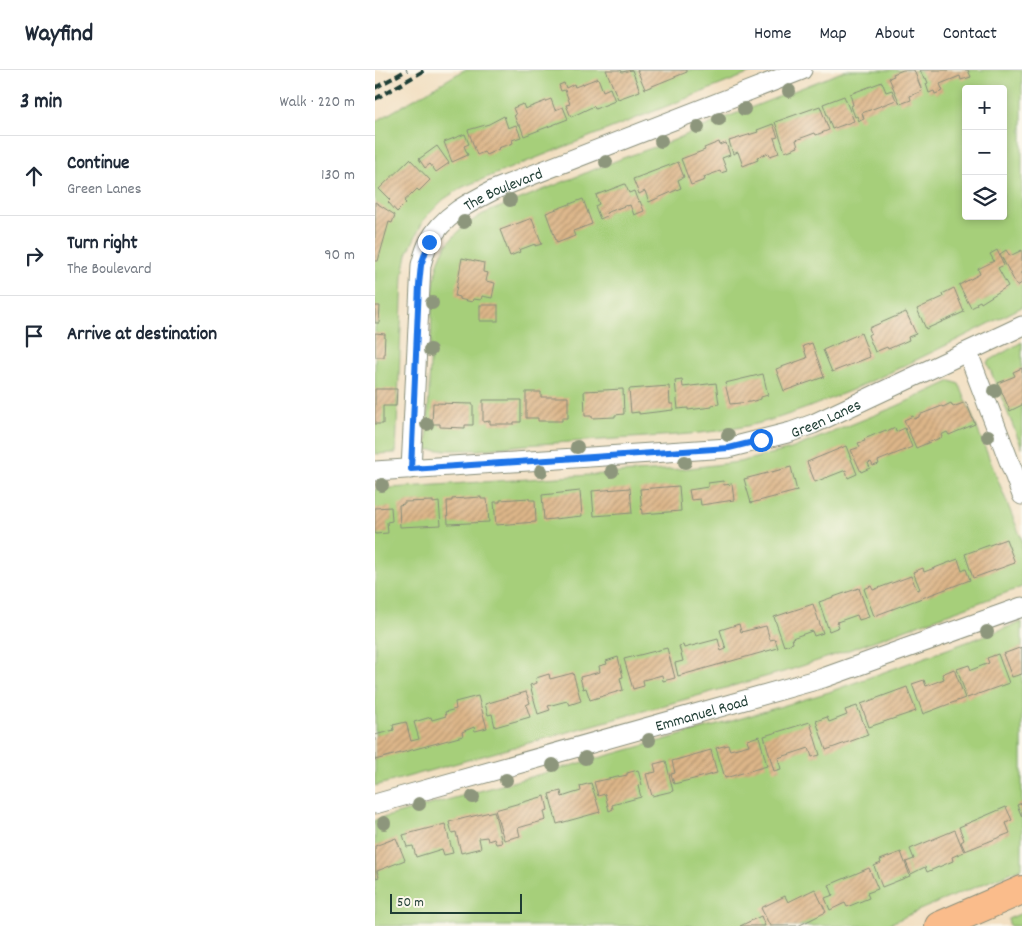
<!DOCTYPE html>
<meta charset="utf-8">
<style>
body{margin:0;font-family:Dekko,sans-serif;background:#f6f6f7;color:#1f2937}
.controls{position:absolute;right:15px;top:15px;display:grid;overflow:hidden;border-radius:5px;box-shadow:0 2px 8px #0003}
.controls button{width:45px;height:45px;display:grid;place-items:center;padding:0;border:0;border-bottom:1px solid #e0e1e3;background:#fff;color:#1f2937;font:25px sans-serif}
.scale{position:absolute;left:15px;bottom:12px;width:132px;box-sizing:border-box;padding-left:5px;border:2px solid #1f3d34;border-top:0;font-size:14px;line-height:18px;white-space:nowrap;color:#1f3d34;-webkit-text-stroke:4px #fbf7ec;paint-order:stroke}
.stop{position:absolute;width:15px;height:15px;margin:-11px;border:4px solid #1a73e8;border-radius:50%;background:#fff}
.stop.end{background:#1a73e8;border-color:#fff;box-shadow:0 1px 5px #0008}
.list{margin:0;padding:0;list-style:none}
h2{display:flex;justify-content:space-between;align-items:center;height:65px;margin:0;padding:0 20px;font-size:21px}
h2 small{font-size:16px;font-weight:400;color:#747a83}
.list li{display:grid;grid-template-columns:32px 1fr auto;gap:15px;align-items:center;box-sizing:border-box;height:80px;padding:0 20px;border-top:1px solid #e0e1e3}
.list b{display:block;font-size:19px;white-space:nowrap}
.list p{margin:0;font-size:16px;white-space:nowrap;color:#747a83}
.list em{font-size:16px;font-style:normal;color:#747a83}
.icon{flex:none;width:28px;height:28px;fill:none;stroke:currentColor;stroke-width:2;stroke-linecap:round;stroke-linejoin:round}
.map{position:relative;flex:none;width:647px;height:856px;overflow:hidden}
header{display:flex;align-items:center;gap:30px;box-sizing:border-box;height:70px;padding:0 25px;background:#fff;border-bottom:1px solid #e0e1e3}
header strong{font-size:24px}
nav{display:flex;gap:28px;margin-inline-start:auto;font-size:18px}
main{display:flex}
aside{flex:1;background:#fff}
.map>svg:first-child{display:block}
</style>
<header>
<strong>Wayfind</strong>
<nav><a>Home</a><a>Map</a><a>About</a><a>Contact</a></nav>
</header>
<main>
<aside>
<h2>3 min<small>Walk · 220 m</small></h2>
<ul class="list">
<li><svg class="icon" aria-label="ahead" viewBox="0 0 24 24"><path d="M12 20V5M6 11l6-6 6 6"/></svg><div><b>Continue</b><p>Green Lanes</p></div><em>130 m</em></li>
<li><svg class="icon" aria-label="right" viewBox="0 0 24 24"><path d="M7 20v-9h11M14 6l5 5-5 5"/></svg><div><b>Turn right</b><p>The Boulevard</p></div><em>90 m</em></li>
<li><svg class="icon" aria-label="arrive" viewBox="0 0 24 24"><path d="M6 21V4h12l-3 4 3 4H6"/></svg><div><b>Arrive at destination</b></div></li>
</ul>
</aside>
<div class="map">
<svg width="647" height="856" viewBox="0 0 647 856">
<defs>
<pattern id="building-hatch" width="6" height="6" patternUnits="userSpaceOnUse" patternTransform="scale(1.25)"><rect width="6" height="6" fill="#ddb689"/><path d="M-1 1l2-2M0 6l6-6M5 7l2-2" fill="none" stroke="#b39571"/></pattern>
</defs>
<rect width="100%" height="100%" fill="#fbf7ec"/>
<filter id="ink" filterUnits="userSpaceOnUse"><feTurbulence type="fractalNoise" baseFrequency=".02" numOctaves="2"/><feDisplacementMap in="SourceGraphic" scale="10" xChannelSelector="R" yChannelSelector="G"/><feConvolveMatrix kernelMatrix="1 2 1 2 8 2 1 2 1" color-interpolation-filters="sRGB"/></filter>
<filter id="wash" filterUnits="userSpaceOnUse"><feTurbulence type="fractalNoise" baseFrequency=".0096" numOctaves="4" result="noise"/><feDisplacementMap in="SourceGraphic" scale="20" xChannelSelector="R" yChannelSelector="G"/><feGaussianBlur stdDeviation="1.12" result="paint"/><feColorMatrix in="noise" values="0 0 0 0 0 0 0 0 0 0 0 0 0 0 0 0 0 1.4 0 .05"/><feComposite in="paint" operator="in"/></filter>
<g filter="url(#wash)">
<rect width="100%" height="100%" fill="#f2dfc1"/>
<!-- garden -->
<g fill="#a6cf7a" stroke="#628657" fill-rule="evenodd">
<path d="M 89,0 L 383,0 L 88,117 L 69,129 L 49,149 L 32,184 L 28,205 L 21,383 L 0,384 L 0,52 Z"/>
<path d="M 472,0 L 647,0 L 647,237 C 590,266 535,294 477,320 C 445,333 414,346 381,354 C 355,360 328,363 302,365 L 149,375 L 104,380 L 52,380 C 53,345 54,309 56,273 C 57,246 56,217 64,190 C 71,170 89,155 108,144 L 248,88 L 297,71 L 342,51 ZM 591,19 L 628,19 L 628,146 L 591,146 Z"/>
<path d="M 647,272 L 647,378 L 612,292 Z"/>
<path d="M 576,311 L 584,314 L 586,318 L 647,470 L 647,517 L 460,585 L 415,600 L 0,716 L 0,419 L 306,399 L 364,392 L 416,379 L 522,336 Z"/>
<path d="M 647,552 L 647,798 L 549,838 L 510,856 L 0,856 L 0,750 L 357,651 L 454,622 Z"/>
<path d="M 647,843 L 647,856 L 635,856 L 633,849 Z"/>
</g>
<g id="blocks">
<!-- building -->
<g fill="url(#building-hatch)">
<path d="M 231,0 L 246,0 L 247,2 L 257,0 L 265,21 L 243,29 Z"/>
<path d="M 262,0 L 312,0 L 312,2 L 270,19 Z"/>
<path d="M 528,0 L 539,0 L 547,21 L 535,26 L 536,30 L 525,34 L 514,8 L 519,6 L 518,4 Z"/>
<path d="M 545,0 L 593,0 L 596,7 L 586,10 L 585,6 L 565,14 L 568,21 L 560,24 L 559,21 L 554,23 L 551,14 L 553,13 L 551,8 L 549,9 Z"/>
<path d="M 223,8 L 228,21 L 235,18 L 240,31 L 220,39 L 219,36 L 196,47 L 191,35 L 195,34 L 190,20 L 186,21 L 184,15 L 189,13 L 191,18 L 199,14 L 200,17 Z"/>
<path d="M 507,12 L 511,22 L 517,20 L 521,30 L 487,43 L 489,49 L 484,51 L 482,46 L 480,47 L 476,36 L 478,35 L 475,24 Z"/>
<path d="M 469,26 L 479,51 L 457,59 L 448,34 Z"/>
<path d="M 176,29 L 180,40 L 188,37 L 193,49 L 149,66 L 145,55 L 143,55 L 139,45 L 141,45 L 138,38 L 148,34 L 150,39 Z"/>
<path d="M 445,36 L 454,60 L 441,65 L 440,63 L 421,70 L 423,77 L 410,82 L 400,52 Z"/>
<path d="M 129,46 L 133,58 L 141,55 L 146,67 L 137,70 L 138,73 L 123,78 L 124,79 L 111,85 L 109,82 L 102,85 L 93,60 L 114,54 Z"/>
<path d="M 398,54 L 403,67 L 399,68 L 404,83 L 395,86 L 394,83 L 382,87 L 383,90 L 368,96 L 363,82 L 358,84 L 354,71 L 383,62 L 382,60 Z"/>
<path d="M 90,64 L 94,74 L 89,76 L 93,85 L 77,92 L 69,72 Z"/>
<path d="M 344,72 L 345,75 L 351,73 L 355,85 L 347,88 L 352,101 L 346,103 L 345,101 L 329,107 L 330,110 L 316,115 L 306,89 L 330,80 L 329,78 Z"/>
<path d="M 62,76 L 74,93 L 61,102 L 55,94 L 50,98 L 44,89 Z"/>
<path d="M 35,89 L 55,110 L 44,121 L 42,119 L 36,125 L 29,131 L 31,133 L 22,142 L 13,132 L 15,130 L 4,119 Z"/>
<path d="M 303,92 L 309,107 L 303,110 L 306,118 L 274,132 L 270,121 L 264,124 L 258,109 Z"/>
<path d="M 250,114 L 254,123 L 259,121 L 263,132 L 265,131 L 269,141 L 259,145 L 255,135 L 252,136 L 252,135 L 231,143 L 232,146 L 225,149 L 220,136 L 224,134 L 221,125 Z"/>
<path d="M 208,129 L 217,154 L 198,161 L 200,166 L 182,173 L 171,143 Z"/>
<path d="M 0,132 L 20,145 L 17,153 L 14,152 L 3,191 L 0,191 Z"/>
<path d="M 157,148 L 167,174 L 160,176 L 160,174 L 144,180 L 145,182 L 135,186 L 125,160 Z"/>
<path d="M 622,180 L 629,195 L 623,198 L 633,216 L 606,233 L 605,231 L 601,233 L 602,235 L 596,238 L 584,215 L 605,204 L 603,199 L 619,191 L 615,184 Z"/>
<path d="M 631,180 L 635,186 L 647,180 L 647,213 L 642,216 L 625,184 Z"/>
<path d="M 87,188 L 109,193 L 108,202 L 113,203 L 111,211 L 120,213 L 117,228 L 107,226 L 106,230 L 98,229 L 97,232 L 84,229 L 84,227 L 80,226 Z"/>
<path d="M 579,218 L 589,242 L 551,259 L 542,239 L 568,227 L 567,224 Z"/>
<rect x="105" y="235" width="18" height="16"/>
<path d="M 0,236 L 5,236 L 4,253 L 0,253 Z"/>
<path d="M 531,242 L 541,264 L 533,267 L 534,270 L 513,279 L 512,277 L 500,282 L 493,265 L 496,263 L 494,258 Z"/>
<path d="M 0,263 L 10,264 L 9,287 L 0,287 Z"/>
<path d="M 486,263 L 495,287 L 457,302 L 448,280 Z"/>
<path d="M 437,273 L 449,307 L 409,321 L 401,299 L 432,288 L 428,276 Z"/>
<path d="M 647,298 L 647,335 L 635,341 L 623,313 L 640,306 L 638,302 Z"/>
<path d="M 388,304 L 393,325 L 386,327 L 386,329 L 375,332 L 355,334 L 350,313 Z"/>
<path d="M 307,310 L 308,317 L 341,313 L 344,334 L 337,335 L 337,337 L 313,340 L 313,338 L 303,339 L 300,311 Z"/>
<path d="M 294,316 L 295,334 L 298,334 L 298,340 L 264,344 L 264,342 L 256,343 L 254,319 Z"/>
<path d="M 0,319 L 22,319 L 21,336 L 8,336 L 8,354 L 0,354 Z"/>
<path d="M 248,319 L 249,344 L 240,345 L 240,347 L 217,348 L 217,346 L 210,346 L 209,321 Z"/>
<path d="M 151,322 L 166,322 L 166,327 L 193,327 L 193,348 L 187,348 L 187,351 L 163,351 L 163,348 L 151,348 Z"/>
<path d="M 108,330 L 146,330 L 146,352 L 139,352 L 139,354 L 115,354 L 115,351 L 108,352 Z"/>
<path d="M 591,332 L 600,354 L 574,365 L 572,362 L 566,365 L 567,367 L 541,378 L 529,350 L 538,346 L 539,349 L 544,347 L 544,345 L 567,336 L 568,337 L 576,333 L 578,337 Z"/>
<path d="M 58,333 L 98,334 L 98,355 L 90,355 L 90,358 L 65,357 L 65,354 L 57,354 Z"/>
<path d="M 520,358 L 521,362 L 530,358 L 537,377 L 503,391 L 504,394 L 498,396 L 496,392 L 493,393 L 495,398 L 486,402 L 476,380 L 485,377 L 483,373 L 490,371 L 489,369 L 511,360 L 512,362 Z"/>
<path d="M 471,376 L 482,404 L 473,408 L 471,400 L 440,412 L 432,392 Z"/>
<path d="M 416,397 L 422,421 L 376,433 L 369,409 Z"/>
<path d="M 348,411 L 349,415 L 357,414 L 359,430 L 326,435 L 325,429 L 316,430 L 314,420 L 333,417 L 333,413 Z"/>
<path d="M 304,416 L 306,441 L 267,444 L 265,419 Z"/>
<path d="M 255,418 L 257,443 L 219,446 L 217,421 Z"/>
<path d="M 205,421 L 207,446 L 169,450 L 167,425 Z"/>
<path d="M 106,427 L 106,429 L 112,429 L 114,452 L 73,454 L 72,431 L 77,431 L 77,429 Z"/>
<path d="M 154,428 L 154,430 L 160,430 L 161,452 L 121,455 L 119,432 L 125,432 L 125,430 Z"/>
<path d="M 58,431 L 58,433 L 64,432 L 66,455 L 25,457 L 24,435 L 29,434 L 29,432 Z"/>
<path d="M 16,437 L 17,451 L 12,452 L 13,463 L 0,464 L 0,438 Z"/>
<path d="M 631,469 L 640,493 L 598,508 L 590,484 Z"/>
<path d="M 583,489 L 587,501 L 591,499 L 595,510 L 499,546 L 489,519 L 496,516 L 498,520 L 536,506 L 542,520 L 545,519 L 538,502 L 548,498 L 549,502 Z"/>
<path d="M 484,518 L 494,547 L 484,550 L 482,545 L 462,552 L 464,557 L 454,561 L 444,532 Z"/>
<path d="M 438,534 L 448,563 L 439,566 L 437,561 L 417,568 L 418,573 L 409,576 L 399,547 Z"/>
<path d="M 364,554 L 366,562 L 391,556 L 395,570 L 400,569 L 403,578 L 303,606 L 300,593 L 308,591 L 304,576 L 308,575 L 309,578 L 343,569 L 346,581 L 351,579 L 345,560 Z"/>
<path d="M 647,577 L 647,604 L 637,607 L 628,584 Z"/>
<path d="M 292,578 L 300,608 L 288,611 L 287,605 L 276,608 L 268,610 L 269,616 L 258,619 L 249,589 Z"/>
<path d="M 623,584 L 634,613 L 592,628 L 582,599 L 594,595 L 596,600 L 614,593 L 612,588 Z"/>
<path d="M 243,587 L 248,607 L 245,608 L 248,620 L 215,630 L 211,618 L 208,619 L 205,607 L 225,602 L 224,596 L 232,594 L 231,591 Z"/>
<path d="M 579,599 L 590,628 L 548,644 L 537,614 L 549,610 L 551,616 L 569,609 L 567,604 Z"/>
<path d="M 198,603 L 206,631 L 194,635 L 192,631 L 173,636 L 175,640 L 163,644 L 155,615 L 162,613 L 161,608 L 174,604 L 175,609 Z"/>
<path d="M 532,617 L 541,641 L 494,657 L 486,634 Z"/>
<path d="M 151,622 L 155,633 L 151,635 L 155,647 L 120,657 L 117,644 L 113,645 L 110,634 Z"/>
<path d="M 103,626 L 112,658 L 100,661 L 99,657 L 87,662 L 88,666 L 0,690 L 0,665 L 19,660 L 18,655 L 31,652 L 36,671 L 44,669 L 39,652 L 56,647 L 57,650 L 71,646 L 70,642 L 81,639 L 80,632 Z"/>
<path d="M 482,636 L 493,665 L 451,680 L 441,651 L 452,647 L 454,652 L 472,645 L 470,640 Z"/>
<path d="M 435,652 L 445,685 L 437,687 L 434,678 L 403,688 L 406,699 L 399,701 L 389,666 Z"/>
<path d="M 384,666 L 392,696 L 350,708 L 341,678 L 353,675 L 355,680 L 374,675 L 372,670 Z"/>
<path d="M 336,680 L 342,703 L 299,714 L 296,704 L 300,703 L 297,691 Z"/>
<path d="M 291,691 L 298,721 L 277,726 L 271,704 L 281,702 L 279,694 Z"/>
<path d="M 263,700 L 267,715 L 263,716 L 266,727 L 237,735 L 238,739 L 234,741 L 230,724 L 223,726 L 219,712 L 252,705 L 252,703 Z"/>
<path d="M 216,713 L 225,742 L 182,754 L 174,724 L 186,721 L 187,727 L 196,724 L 206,721 L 205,716 Z"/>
<path d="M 170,726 L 173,740 L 169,741 L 171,750 L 143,758 L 145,766 L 129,770 L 120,740 Z"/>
<path d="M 647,733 L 647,747 L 642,735 Z"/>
<path d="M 631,737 L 637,750 L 631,753 L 635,763 L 590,781 L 586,772 L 589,770 L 584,757 Z"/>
<path d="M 119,741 L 127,773 L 121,774 L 119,769 L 113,771 L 112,767 L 104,768 L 106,778 L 86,783 L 81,762 L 77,763 L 74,752 Z"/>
<path d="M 70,754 L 78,783 L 69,785 L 67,779 L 41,787 L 38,776 L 32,777 L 28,765 Z"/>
<path d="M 580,760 L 589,782 L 577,787 L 578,791 L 552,802 L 550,797 L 536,804 L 531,792 L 539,789 L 535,779 Z"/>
<path d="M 21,768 L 30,790 L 2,801 L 4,807 L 1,808 L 0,776 Z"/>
<path d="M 526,782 L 535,806 L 507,817 L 499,796 L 506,793 L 505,790 Z"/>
<path d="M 494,798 L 503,819 L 492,823 L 494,828 L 472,837 L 470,833 L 455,840 L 450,828 L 458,825 L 454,815 Z"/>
<path d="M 440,819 L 451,842 L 423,856 L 395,856 L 386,838 L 410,826 L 413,832 Z"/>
<path d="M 386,846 L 390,856 L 365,856 Z"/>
</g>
</g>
</g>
<g filter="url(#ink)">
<use href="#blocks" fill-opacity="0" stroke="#888e7a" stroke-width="1"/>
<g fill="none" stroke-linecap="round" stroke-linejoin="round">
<defs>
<g id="street">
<path d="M 593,283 L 647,425"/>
<path id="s1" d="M 36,399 L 46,195 C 48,188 50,179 54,172 C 67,146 95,132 121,119 L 427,0"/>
<path id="s2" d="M 0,401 L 353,378 L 416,362 L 438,354 L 647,256"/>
<path id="s3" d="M 0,734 L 448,608 L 647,537"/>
</g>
<path id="primary" d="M 564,856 L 647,820"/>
</defs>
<!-- street casing -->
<use href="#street" stroke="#888e7a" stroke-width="21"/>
<!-- primary casing -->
<use href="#primary" stroke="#888e7a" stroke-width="30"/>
<!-- street -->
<use href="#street" stroke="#fff" stroke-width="19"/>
<!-- primary -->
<use href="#primary" stroke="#fabc8b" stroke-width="28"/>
<!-- rail -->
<g stroke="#1f3d34" stroke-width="4" stroke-dasharray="8 4" stroke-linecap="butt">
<path d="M 0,18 L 32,0"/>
<path d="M 0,29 L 50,0"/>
</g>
</g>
<!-- trees -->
<g fill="#8d967b">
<circle cx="414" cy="21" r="7"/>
<circle cx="369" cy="39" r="7"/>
<circle cx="344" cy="49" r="7"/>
<circle cx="323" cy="57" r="7"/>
<circle cx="286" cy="71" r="7"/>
<circle cx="231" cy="92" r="7"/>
<circle cx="135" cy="130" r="7"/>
<circle cx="89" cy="152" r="7"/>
<circle cx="57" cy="233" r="7"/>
<circle cx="55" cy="280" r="7"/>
<circle cx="620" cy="321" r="7"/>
<circle cx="52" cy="354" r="7"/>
<circle cx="353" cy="365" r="7"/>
<circle cx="613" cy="366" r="7"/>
<circle cx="202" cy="377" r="7"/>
<circle cx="310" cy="392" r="7"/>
<circle cx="166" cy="401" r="7"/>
<circle cx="237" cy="401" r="7"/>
<circle cx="7" cy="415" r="7"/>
<circle cx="612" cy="562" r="7"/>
<circle cx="274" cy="670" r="7"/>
<circle cx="210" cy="688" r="7"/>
<circle cx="178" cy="695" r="7"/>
<circle cx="131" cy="710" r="7"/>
<circle cx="98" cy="727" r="7"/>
<circle cx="44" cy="734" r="7"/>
<circle cx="9" cy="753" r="7"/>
</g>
</g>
<g fill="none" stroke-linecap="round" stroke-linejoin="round" filter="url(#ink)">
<!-- route -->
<path stroke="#1a73e8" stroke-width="6" d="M 54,172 L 46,195 L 44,215 L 36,399 L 354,378 L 386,370"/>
</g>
<g text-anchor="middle" stroke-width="4.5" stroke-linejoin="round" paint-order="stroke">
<!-- street labels -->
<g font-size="16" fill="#1f3d34" stroke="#fbf7ec">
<text dy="6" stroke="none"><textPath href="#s1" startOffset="322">The Boulevard</textPath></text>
<text dy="6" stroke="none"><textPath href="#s2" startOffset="456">Green Lanes</textPath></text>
<text dy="6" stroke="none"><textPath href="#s3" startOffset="339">Emmanuel Road</textPath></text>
</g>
</g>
</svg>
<div class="controls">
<button>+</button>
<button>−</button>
<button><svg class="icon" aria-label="layers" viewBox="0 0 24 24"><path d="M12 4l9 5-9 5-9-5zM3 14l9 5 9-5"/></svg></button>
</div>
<div class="scale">50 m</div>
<div class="stop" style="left:386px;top:370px"></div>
<div class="stop end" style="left:54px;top:172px"></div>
</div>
</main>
